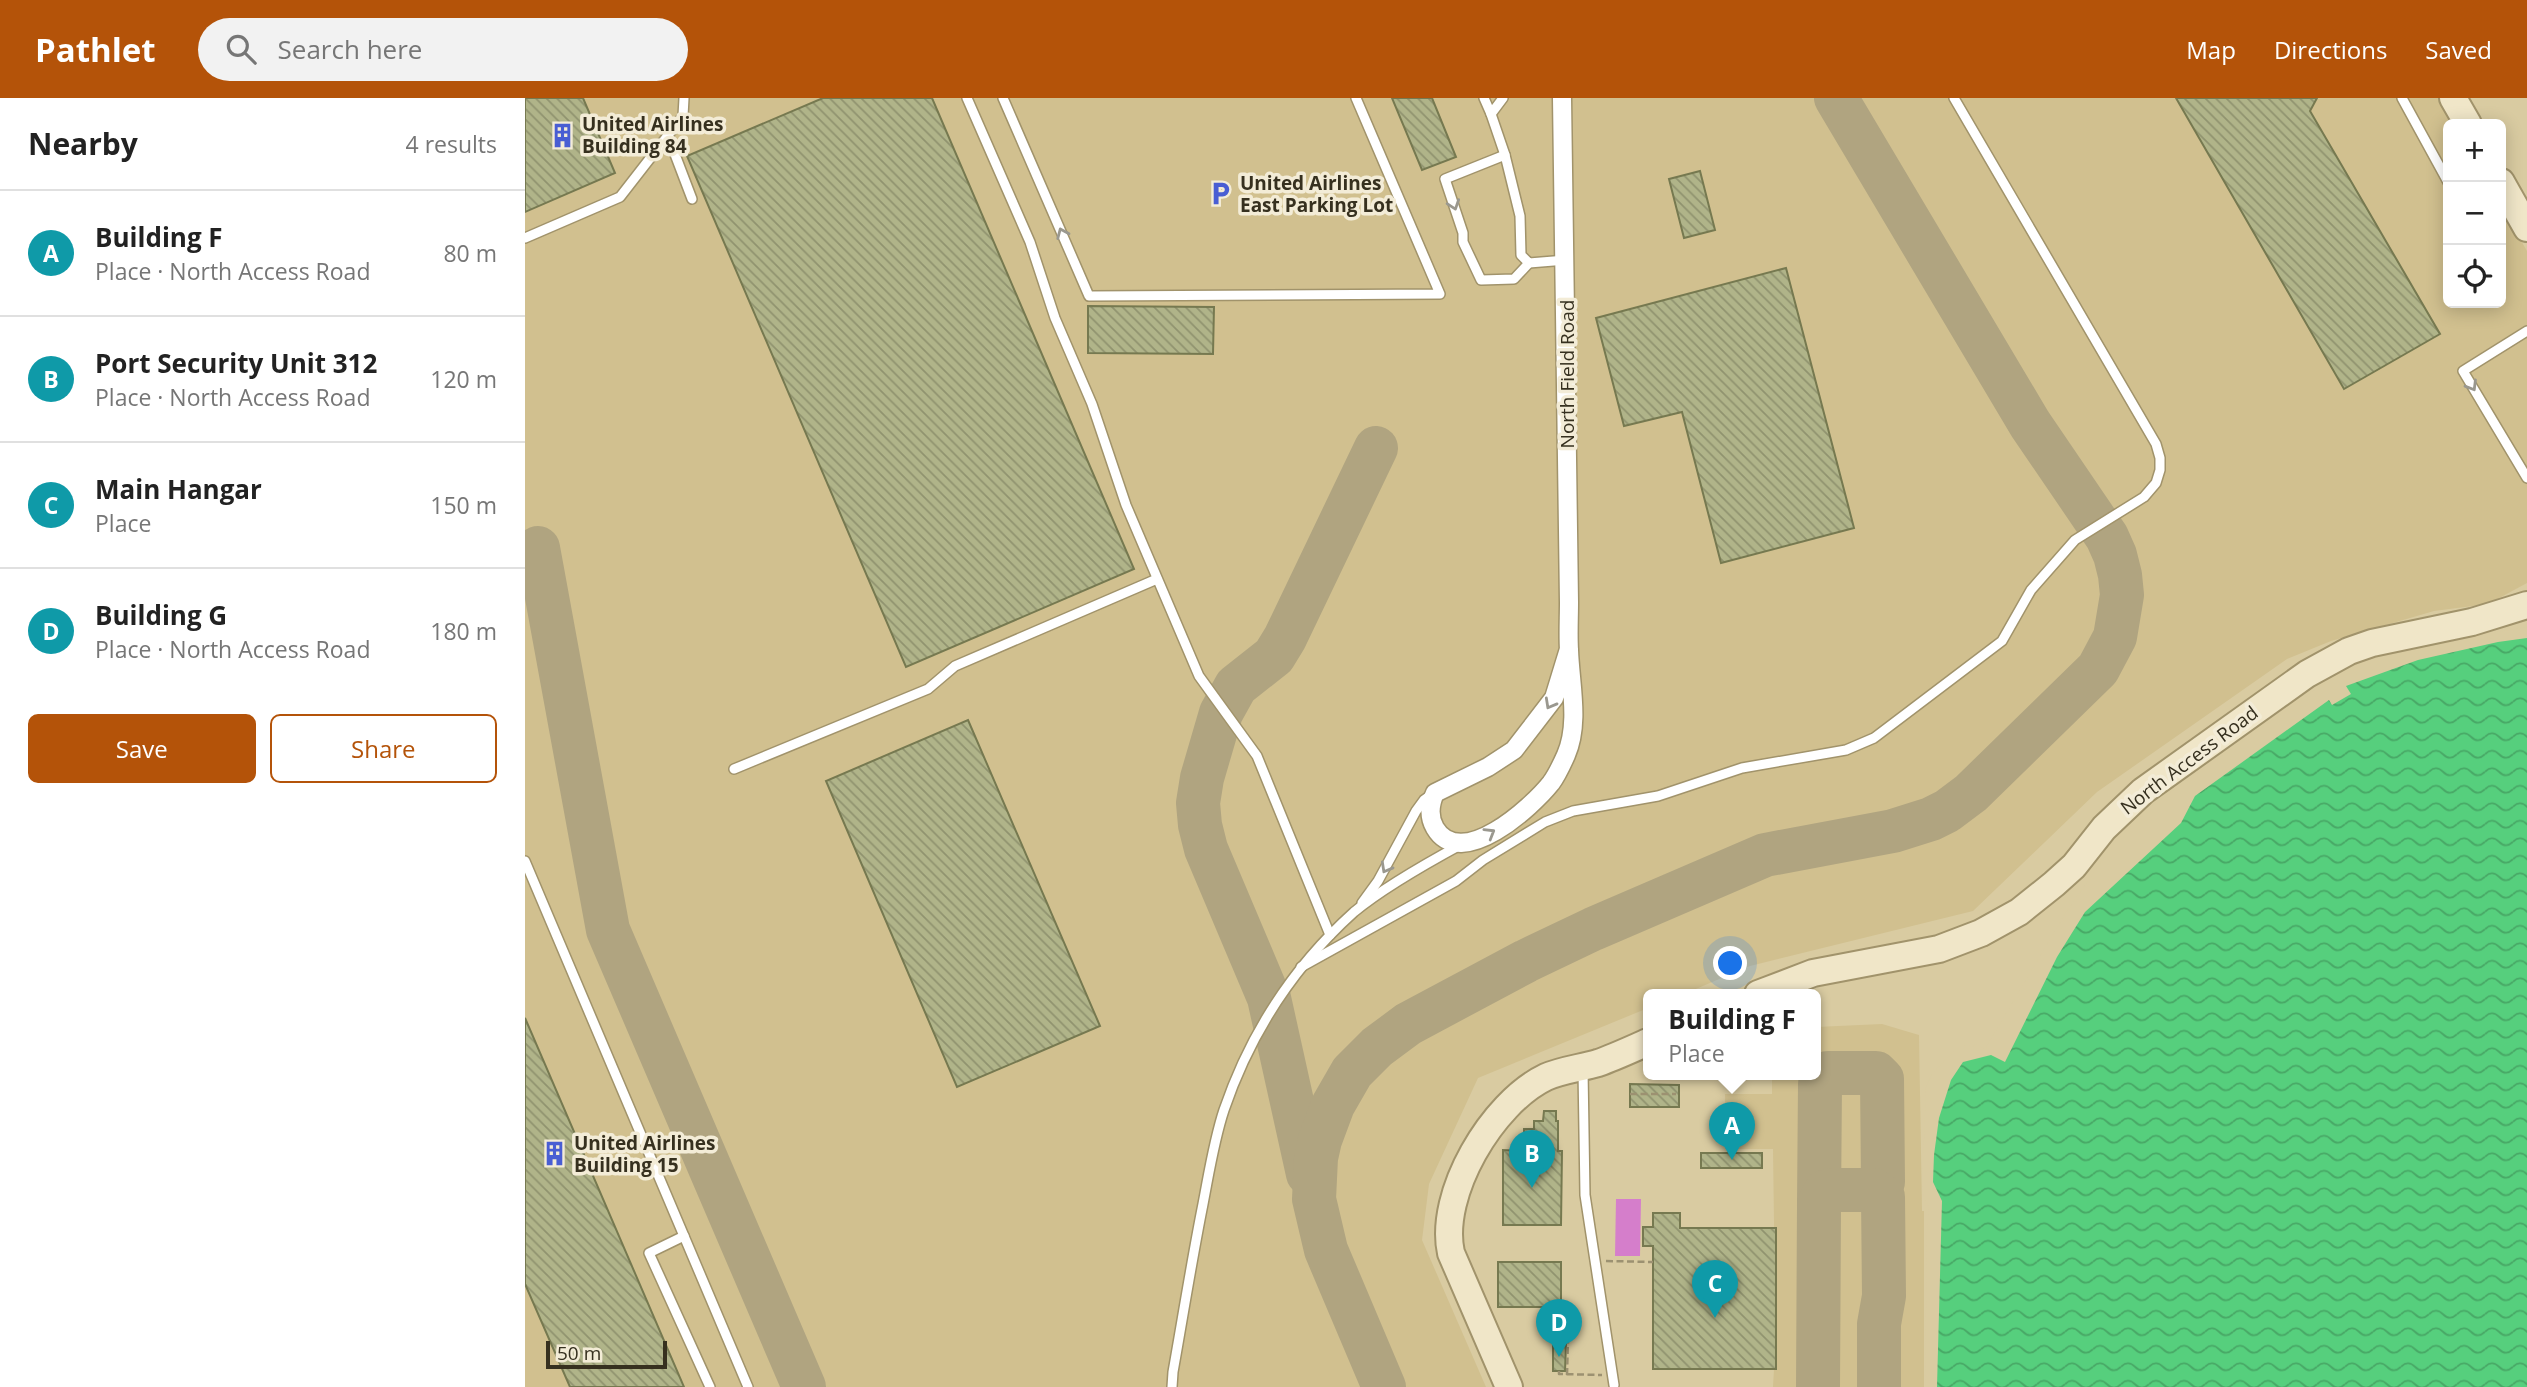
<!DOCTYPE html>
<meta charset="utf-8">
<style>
body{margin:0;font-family:"Open Sans",sans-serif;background:#f2f2f2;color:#222}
.controls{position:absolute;right:21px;top:21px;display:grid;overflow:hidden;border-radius:10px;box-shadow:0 4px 18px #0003}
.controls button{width:63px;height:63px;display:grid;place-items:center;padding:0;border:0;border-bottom:2px solid #e0e0e0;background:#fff;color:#222;font:35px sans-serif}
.scale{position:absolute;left:21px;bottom:18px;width:121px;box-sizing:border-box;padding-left:7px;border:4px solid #36301f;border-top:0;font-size:19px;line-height:24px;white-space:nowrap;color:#36301f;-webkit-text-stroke:5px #f3ecd7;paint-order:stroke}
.you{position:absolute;left:1206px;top:866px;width:24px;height:24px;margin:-18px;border:5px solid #fff;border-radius:50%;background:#1a73e8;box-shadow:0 0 0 10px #1a73e833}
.badge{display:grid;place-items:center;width:46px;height:46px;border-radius:50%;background:#b45309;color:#fff;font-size:23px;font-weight:700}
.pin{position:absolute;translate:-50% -58px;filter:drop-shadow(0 2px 4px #0008)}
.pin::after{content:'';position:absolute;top:37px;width:24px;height:21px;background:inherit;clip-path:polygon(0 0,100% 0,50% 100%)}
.popup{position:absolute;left:1118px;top:891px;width:178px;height:91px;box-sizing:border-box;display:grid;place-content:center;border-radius:10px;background:#fff;filter:drop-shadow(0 2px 5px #0005);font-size:23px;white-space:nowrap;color:#767676}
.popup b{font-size:26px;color:#222}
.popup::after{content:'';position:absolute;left:50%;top:100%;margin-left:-14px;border:14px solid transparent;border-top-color:#fff}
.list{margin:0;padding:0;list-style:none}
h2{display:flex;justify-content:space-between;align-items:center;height:91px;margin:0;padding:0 28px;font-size:30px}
h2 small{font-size:23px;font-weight:400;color:#767676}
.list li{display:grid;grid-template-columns:46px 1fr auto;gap:21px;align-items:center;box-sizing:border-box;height:126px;padding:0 28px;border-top:2px solid #e0e0e0}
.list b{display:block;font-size:26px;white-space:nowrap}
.list p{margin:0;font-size:23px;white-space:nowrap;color:#767676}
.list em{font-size:23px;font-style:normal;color:#767676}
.actions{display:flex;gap:14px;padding:21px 28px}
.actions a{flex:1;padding:16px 0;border:2px solid #b45309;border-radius:10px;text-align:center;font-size:24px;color:#b45309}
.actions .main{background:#b45309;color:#fff}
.icon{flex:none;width:38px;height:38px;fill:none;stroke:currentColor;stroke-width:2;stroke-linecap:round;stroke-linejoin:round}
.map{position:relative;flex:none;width:2002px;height:1289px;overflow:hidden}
header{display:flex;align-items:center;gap:42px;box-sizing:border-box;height:98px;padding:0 35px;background:#b45309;color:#fff}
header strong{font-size:33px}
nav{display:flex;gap:38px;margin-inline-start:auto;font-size:24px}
.search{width:490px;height:63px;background:#f2f2f2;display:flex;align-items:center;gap:18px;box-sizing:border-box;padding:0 24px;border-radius:38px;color:#767676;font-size:26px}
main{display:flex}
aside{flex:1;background:#fff}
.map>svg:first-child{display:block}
</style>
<header>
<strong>Pathlet</strong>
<div class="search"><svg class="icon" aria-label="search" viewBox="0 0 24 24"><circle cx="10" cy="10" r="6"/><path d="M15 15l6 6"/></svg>Search here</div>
<nav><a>Map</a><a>Directions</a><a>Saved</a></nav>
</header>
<main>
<aside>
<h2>Nearby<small>4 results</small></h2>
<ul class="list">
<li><span class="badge" style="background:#0f9aa8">A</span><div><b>Building F</b><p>Place · North Access Road</p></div><em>80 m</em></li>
<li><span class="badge" style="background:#0f9aa8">B</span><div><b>Port Security Unit 312</b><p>Place · North Access Road</p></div><em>120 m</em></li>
<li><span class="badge" style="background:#0f9aa8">C</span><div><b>Main Hangar</b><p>Place</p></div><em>150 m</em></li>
<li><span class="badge" style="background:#0f9aa8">D</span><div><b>Building G</b><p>Place · North Access Road</p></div><em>180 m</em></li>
</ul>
<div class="actions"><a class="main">Save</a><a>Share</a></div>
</aside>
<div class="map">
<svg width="2002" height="1289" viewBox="0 0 2002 1289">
<defs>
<pattern id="water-waves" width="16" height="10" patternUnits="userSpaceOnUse" patternTransform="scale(1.75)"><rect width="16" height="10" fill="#56cf7d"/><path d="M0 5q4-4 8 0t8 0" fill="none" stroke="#48a866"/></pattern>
<pattern id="building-back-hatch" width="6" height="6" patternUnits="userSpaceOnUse" patternTransform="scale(1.75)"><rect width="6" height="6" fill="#b0b489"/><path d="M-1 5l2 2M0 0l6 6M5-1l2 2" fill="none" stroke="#90936f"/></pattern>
</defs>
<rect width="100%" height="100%" fill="#d9cba1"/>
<!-- built -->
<g fill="#d1c08f">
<path d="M 0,0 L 1913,0 L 1929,26 L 1923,26 L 1923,205 L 1976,205 L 1976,108 L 2002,153 L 2002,485 L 1963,506 L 1909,513 L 1806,543 L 1762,561 L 1572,694 L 1448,813 L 1225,868 L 1159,896 L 1123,896 L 1123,910 L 953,980 L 904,1086 L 897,1142 L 961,1289 L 0,1289 Z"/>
<path d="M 1357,926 L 1394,937 L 1397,1113 L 1399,1113 L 1399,1289 L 1248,1289 L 1249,1271 L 1251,1270 L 1248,1051 L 1200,1051 L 1200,996 L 1247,996 L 1247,976 L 1291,976 L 1291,929 Z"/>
</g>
<!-- green -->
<path fill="#d57ecb" d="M 1091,1101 L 1116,1101 L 1115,1158 L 1090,1158 Z"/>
<!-- water -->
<path fill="url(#water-waves)" d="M 2002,532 L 2002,1289 L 1404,1289 L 1405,989 L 1432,954 L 1462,955 L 1594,744 L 1817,581 Z"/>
<!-- pier -->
<path fill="#d9cba1" d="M 2002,529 L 2002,540 L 1973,544 L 1893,562 L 1821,588 L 1826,596 L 1807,607 L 1804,602 L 1670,698 L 1656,725 L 1560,814 L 1532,859 L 1480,964 L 1466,957 L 1438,964 L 1426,982 L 1414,1020 L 1409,1057 L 1408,1084 L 1417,1103 L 1412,1289 L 1400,1289 L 1402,1133 L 1404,1110 L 1397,1094 L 1401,989 L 1407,976 L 1431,951 L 1442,947 L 1448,949 L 1450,946 L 1460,951 L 1540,816 L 1591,742 L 1630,705 L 1797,587 L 1843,561 L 1887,548 Z"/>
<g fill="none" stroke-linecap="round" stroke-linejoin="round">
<!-- taxiway -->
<g stroke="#b0a480" stroke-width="44">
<path d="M 13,450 L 83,832 L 279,1289"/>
<path d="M 783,1076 L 744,900 L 681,751 L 675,727 L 673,705 L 677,680 L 696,615 L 711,588 L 749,558 L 760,540 L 851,350"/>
<path d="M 1294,1106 L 1295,986 L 1303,975 L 1351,975 L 1357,981 L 1358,1084 L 1356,1089 L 1349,1092"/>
<path d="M 859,1289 L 801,1152 L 789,1101 L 791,1060 L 795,1042 L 808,1007 L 827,974 L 852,949 L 883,926 L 1001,863 L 1068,831 L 1240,757 L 1368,733 L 1406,721 L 1422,713 L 1446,695 L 1573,571 L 1590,539 L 1597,497 L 1595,477 L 1590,457 L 1582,439 L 1505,326 L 1311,0"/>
<path d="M 1293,1289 L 1294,1106 L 1300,1094 L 1307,1092 L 1349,1092 L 1358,1099 L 1359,1198 L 1354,1226 L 1354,1289"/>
</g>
</g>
<!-- building -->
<g fill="url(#building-back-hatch)" stroke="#767950" stroke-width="2">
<path d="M 0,0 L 58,0 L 90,75 L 0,114 Z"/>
<path d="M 298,0 L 407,0 L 609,471 L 381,569 L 162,58 Z"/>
<path d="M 867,0 L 907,0 L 931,59 L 897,72 Z"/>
<path d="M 1651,0 L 1792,0 L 1785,13 L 1915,236 L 1819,291 Z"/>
<path d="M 1175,73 L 1190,132 L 1159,140 L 1144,81 Z"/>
<path d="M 1261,170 L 1329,430 L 1196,465 L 1157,314 L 1099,328 L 1071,220 Z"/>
<path d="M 563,208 L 689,209 L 688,256 L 563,255 Z"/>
<path d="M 443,622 L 575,928 L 432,989 L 301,683 Z"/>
<path d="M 0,920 L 159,1289 L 45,1289 L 0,1186 Z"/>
<path d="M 1105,986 L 1154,987 L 1154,1009 L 1105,1009 Z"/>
<path d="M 1019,1013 L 1031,1013 L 1031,1023 L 1033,1023 L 1033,1053 L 1037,1053 L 1036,1127 L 978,1127 L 978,1052 L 999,1053 L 999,1031 L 1009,1031 L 1009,1023 L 1018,1023 Z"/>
<rect x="1176" y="1055" width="61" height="15"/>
<path d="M 1128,1115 L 1155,1115 L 1155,1130 L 1251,1130 L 1251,1271 L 1128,1271 L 1128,1148 L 1118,1148 L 1118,1129 L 1128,1129 Z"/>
<rect x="973" y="1164" width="63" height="45"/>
<path d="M 1028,1245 L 1041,1245 L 1040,1273 L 1028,1273 Z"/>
</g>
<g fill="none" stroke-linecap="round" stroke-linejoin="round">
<defs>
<g id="lane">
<path d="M 442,0 L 505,144 L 530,220 L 567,306 L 601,407 L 674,578 L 732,658 L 805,837"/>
<path d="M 478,0 L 564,198 L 915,196 L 831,0"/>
<path d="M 959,0 L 966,16"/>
<path d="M 978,0 L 966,16 L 980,57 L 995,118 L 996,157 L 1004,165 L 1041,162"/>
<path d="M 1877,0 L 1923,84"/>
<path d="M 143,38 L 167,101"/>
<path d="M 980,57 L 920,81 L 938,135 L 938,144 L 956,182 L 989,181 L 1004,165"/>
<path d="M 0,140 L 95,99 L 158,18 L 159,0"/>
<path d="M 2002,233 L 1938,273 L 2002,380"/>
<path d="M 209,671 L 403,591 L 430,568 L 632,481"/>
<path d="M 0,763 L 223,1289"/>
<path d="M 837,805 L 853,783 L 891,713 L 899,702 L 906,697"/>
<path d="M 776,869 L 931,783 L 958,762 L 1020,724 L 1048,713 L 1133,698 L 1217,670 L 1321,652 L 1349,640 L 1477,543 L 1506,492 L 1550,442 L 1619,399 L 1631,385 L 1635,372 L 1635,360 L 1631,346 L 1429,0"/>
<path d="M 1058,972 L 1060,1097 L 1089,1287"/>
<path d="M 159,1138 L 124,1155 L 185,1289"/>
<path d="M 647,1289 L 648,1274 C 658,1218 667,1161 678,1106 C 684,1075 689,1042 699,1012 C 725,936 769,868 829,814 C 859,789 902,765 937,746"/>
</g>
<path id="street" d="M 1037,0 C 1040,168 1042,336 1044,504 C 1044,520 1043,536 1044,552 C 1045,585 1055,625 1041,657 C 1037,666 1032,677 1026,685 C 1007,709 936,774 910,730 C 903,718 905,706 910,695 L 963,669 L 989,652 L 1029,600 L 1044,551"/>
<g id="secondary">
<path d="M 1928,0 L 1943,26"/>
<path d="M 1976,84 L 2002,130"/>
<path d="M 1233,896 L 1288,875 L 1414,851 L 1456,835 L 1494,814 L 1529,786 L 1549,768 L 1579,730 L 1618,693 L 1782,576 L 1824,553 L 1847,545 L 1947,524 L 2002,507"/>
<path d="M 984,1289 L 926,1155 C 913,1096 967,1005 1021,979 C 1037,972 1056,970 1073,965 C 1090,959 1107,951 1123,944"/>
</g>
</defs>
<!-- lane casing -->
<use href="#lane" stroke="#a1936b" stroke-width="12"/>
<!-- street casing -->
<use href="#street" stroke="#a1936b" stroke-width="21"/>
<!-- secondary casing -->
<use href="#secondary" stroke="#a1936b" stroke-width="30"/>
<!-- path -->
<g stroke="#9c9171" stroke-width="2.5" stroke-dasharray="7 3.5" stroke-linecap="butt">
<path d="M 1105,996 L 1151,996"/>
<path d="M 1081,1163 L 1128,1164"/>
<path d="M 1034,1273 L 1034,1276 L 1077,1277"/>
<path d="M 1042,1277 L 1043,1241"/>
</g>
<!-- lane -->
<use href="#lane" stroke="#fff" stroke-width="9"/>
<!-- street -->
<use href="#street" stroke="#fff" stroke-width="18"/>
<!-- secondary -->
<use href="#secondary" stroke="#f0e6c8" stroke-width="26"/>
</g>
<!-- one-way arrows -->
<defs><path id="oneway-chevron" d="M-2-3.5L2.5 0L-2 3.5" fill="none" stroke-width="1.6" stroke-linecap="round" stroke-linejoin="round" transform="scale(1.75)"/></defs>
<g stroke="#9a988f">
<use href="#oneway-chevron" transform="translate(929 107) rotate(71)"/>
<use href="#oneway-chevron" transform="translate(537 135) rotate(-113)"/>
<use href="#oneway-chevron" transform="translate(1947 288) rotate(59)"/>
<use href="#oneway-chevron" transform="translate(1025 606) rotate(119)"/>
<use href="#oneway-chevron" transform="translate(965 735) rotate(-31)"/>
<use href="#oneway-chevron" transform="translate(861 770) rotate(119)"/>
</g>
<!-- icons -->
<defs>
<symbol id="building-bare" viewBox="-9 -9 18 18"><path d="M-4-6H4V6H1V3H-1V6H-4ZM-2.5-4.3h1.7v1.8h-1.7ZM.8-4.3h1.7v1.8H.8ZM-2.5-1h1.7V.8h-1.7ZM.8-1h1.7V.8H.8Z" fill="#495ed3" stroke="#f3ecd7" stroke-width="2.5" paint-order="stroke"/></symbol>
<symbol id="parking-bare" viewBox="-9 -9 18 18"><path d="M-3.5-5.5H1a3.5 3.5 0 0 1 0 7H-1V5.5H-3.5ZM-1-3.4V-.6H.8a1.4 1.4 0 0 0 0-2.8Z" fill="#495ed3" stroke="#f3ecd7" stroke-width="2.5" paint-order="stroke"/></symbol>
</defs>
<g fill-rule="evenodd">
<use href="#building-bare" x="20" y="20" width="35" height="35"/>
<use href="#parking-bare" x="678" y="78" width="35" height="35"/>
<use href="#building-bare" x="12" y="1038" width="35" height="35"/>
</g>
<g text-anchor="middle" stroke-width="7" stroke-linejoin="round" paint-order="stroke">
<!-- poi labels -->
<g font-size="19" font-weight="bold" fill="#36301f" stroke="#f3ecd7" text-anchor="start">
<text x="57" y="33">United Airlines<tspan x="57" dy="22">Building 84</tspan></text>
<text x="715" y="92">United Airlines<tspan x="715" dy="22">East Parking Lot</tspan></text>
<text x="49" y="1052">United Airlines<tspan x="49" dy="22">Building 15</tspan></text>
</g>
<!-- street labels -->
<g font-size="19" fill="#36301f" stroke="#f3ecd7">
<text transform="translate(1042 276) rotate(-90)" y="7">North Field Road</text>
<text transform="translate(1664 662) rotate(-37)" y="7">North Access Road</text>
</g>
</g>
</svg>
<div class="controls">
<button>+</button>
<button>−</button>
<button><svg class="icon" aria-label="locate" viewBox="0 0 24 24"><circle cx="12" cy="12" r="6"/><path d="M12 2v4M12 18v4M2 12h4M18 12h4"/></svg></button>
</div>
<div class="scale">50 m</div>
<div class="you"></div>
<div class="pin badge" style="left:1207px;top:1062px;background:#0f9aa8">A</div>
<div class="popup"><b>Building F</b>Place</div>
<div class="pin badge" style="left:1007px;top:1090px;background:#0f9aa8">B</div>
<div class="pin badge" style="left:1190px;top:1220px;background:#0f9aa8">C</div>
<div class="pin badge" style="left:1034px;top:1259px;background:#0f9aa8">D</div>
</div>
</main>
